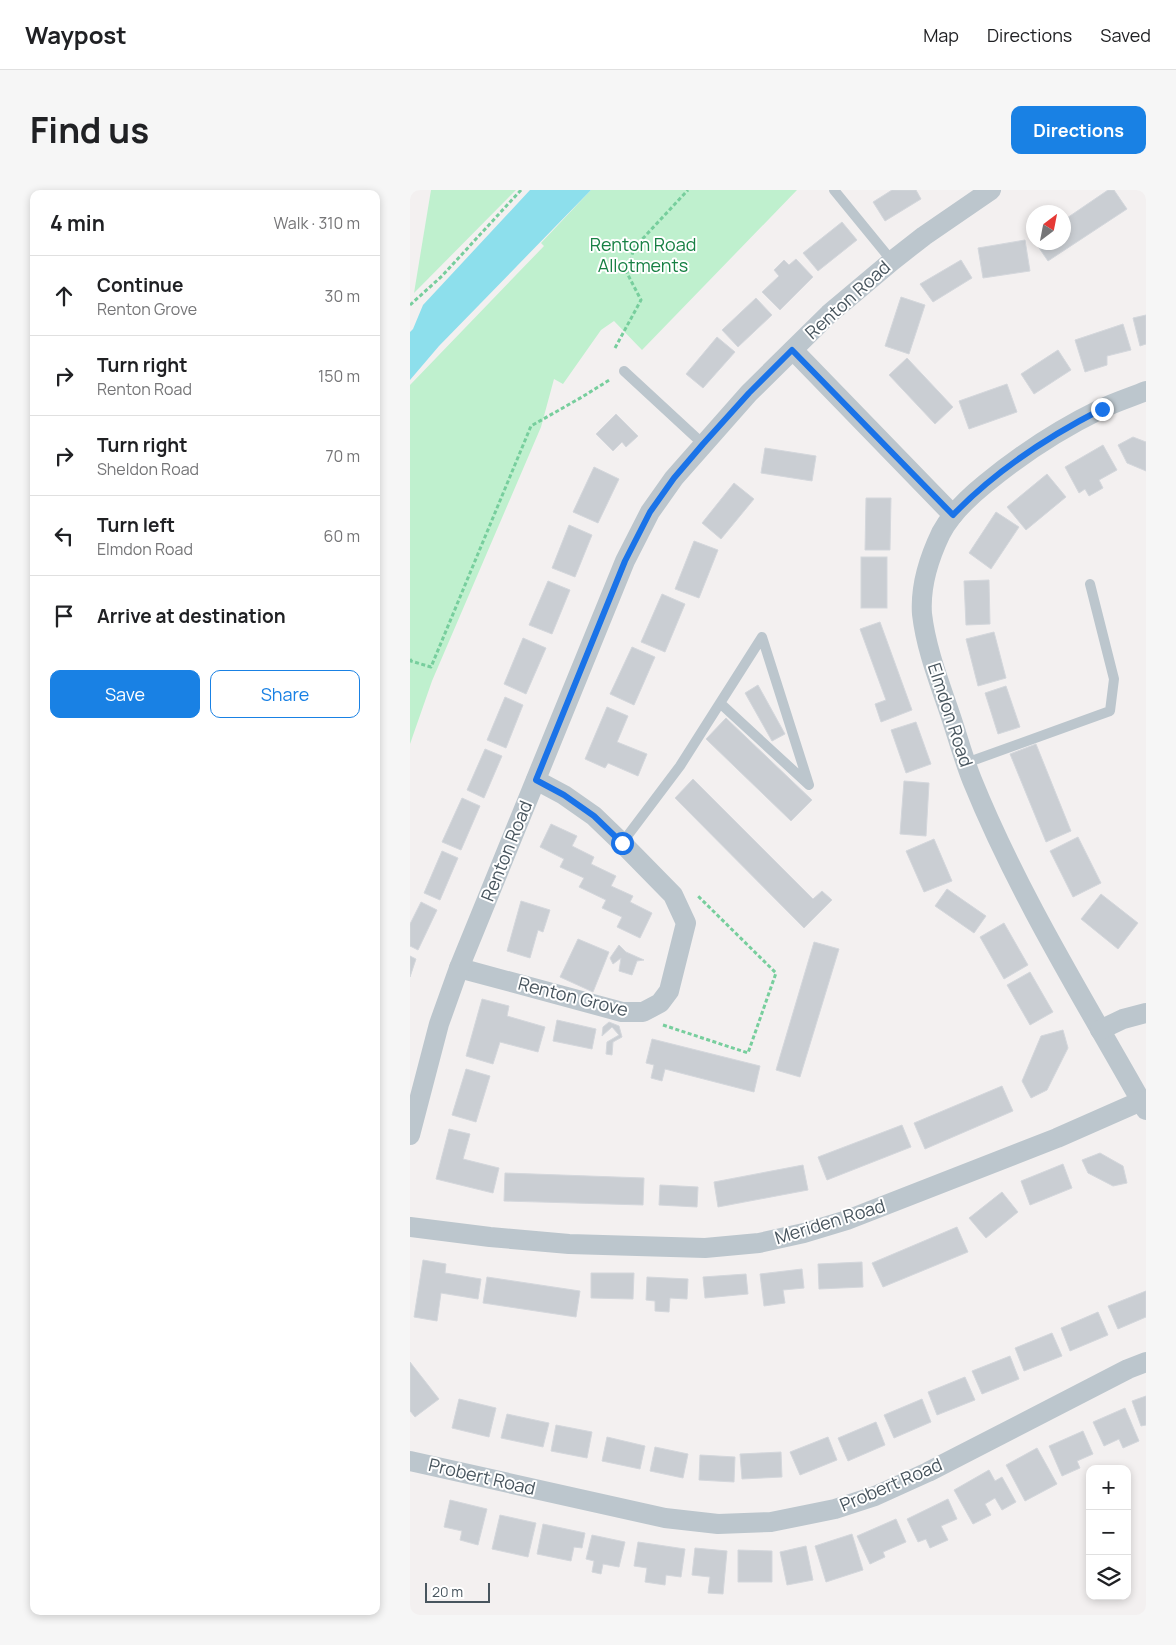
<!DOCTYPE html>
<meta charset="utf-8">
<style>
body{margin:0;font-family:Manrope,sans-serif;background:#f6f6f6;color:#202124}
.controls{position:absolute;right:15px;bottom:15px;display:grid;overflow:hidden;border-radius:10px;box-shadow:0 2px 8px #0003}
.controls button{width:45px;height:45px;display:grid;place-items:center;padding:0;border:0;border-bottom:1px solid #e0e0e0;background:#fff;color:#202124;font:25px sans-serif}
.compass{position:absolute;left:616px;top:15px;width:45px;height:45px;border-radius:50%;background:#fff;box-shadow:0 2px 8px #0003;rotate:32deg}
.scale{position:absolute;left:15px;bottom:12px;width:65px;box-sizing:border-box;padding-left:5px;border:2px solid #48555e;border-top:0;font-size:14px;line-height:18px;white-space:nowrap;color:#48555e;-webkit-text-stroke:4px #fff;paint-order:stroke}
.stop{position:absolute;width:15px;height:15px;margin:-11px;border:4px solid #1a73e8;border-radius:50%;background:#fff}
.stop.end{background:#1a73e8;border-color:#fff;box-shadow:0 1px 5px #0008}
.list{margin:0;padding:0;list-style:none}
h2{display:flex;justify-content:space-between;align-items:center;height:65px;margin:0;padding:0 20px;font-size:21px}
h2 small{font-size:16px;font-weight:400;color:#757577}
.list li{display:grid;grid-template-columns:32px 1fr auto;gap:15px;align-items:center;box-sizing:border-box;height:80px;padding:0 20px;border-top:1px solid #e0e0e0}
.list b{display:block;font-size:19px;white-space:nowrap}
.list p{margin:0;font-size:16px;white-space:nowrap;color:#757577}
.list em{font-size:16px;font-style:normal;color:#757577}
.actions{display:flex;gap:10px;padding:15px 20px}
.actions a{flex:1;padding:11px 0;border:1px solid #1981e4;border-radius:10px;text-align:center;font-size:18px;color:#1981e4}
.actions .main{background:#1981e4;color:#fff}
.icon{flex:none;width:28px;height:28px;fill:none;stroke:currentColor;stroke-width:2;stroke-linecap:round;stroke-linejoin:round}
.map{position:relative;flex:none;width:736px;height:1425px;overflow:hidden;border-radius:10px}
header{display:flex;align-items:center;gap:30px;box-sizing:border-box;height:70px;padding:0 25px;background:#fff;border-bottom:1px solid #e0e0e0}
header strong{font-size:24px}
nav{display:flex;gap:28px;margin-inline-start:auto;font-size:18px}
.intro{display:flex;align-items:center;justify-content:space-between;box-sizing:border-box;height:120px;padding:0 30px}
h1{margin:0;font-size:35px}
.button{padding:12px 22px;border-radius:10px;background:#1981e4;color:#fff;font-size:18px;font-weight:700}
main{display:flex;gap:30px;padding:0 30px}
aside{flex:1;background:#fff;border-radius:10px;box-shadow:0 2px 8px #0003}
.map>svg:first-child{display:block}
</style>
<header>
<strong>Waypost</strong>
<nav><a>Map</a><a>Directions</a><a>Saved</a></nav>
</header>
<div class="intro"><h1>Find us</h1><a class="button">Directions</a></div>
<main>
<aside>
<h2>4 min<small>Walk · 310 m</small></h2>
<ul class="list">
<li><svg class="icon" aria-label="ahead" viewBox="0 0 24 24"><path d="M12 20V5M6 11l6-6 6 6"/></svg><div><b>Continue</b><p>Renton Grove</p></div><em>30 m</em></li>
<li><svg class="icon" aria-label="right" viewBox="0 0 24 24"><path d="M7 20v-9h11M14 6l5 5-5 5"/></svg><div><b>Turn right</b><p>Renton Road</p></div><em>150 m</em></li>
<li><svg class="icon" aria-label="right" viewBox="0 0 24 24"><path d="M7 20v-9h11M14 6l5 5-5 5"/></svg><div><b>Turn right</b><p>Sheldon Road</p></div><em>70 m</em></li>
<li><svg class="icon" aria-label="left" viewBox="0 0 24 24"><path d="M17 20v-9H6M10 6l-5 5 5 5"/></svg><div><b>Turn left</b><p>Elmdon Road</p></div><em>60 m</em></li>
<li><svg class="icon" aria-label="arrive" viewBox="0 0 24 24"><path d="M6 21V4h12l-3 4 3 4H6"/></svg><div><b>Arrive at destination</b></div></li>
</ul>
<div class="actions"><a class="main">Save</a><a>Share</a></div>
</aside>
<div class="map">
<svg width="736" height="1425" viewBox="0 0 736 1425">
<rect width="100%" height="100%" fill="#f3f0f0"/>
<!-- green -->
<g fill="#bff0ce">
<path d="M 21,0 L 106,0 L 4,103 Z"/>
<path d="M 181,0 L 387,0 L 232,160 L 204,131 L 191,140 L 153,194 L 144,189 L 131,237 L 22,491 L 0,554 L 0,195 L 134,56 L 131,53 Z"/>
</g>
<!-- water -->
<path fill="#8ddfec" d="M 120,0 L 181,0 L 29,156 L 0,190 L 0,142 L 3,139 L 13,115 Z"/>
<!-- building -->
<g fill="#caced3" stroke="#d4d7dc">
<path d="M 482,0 L 506,0 L 511,9 L 475,31 L 463,12 Z"/>
<path d="M 698,0 L 704,0 L 717,19 L 638,71 L 625,52 L 654,52 L 654,30 Z"/>
<path d="M 432,32 L 447,50 L 408,81 L 393,63 Z"/>
<path d="M 615,50 L 620,81 L 573,88 L 568,58 Z"/>
<path d="M 386,69 L 403,87 L 370,120 L 352,102 L 369,86 L 364,80 L 374,70 L 379,75 Z"/>
<path d="M 551,70 L 562,88 L 523,112 L 510,94 Z"/>
<path d="M 491,107 L 515,115 L 499,164 L 475,156 Z"/>
<path d="M 346,108 L 362,125 L 328,157 L 312,140 Z"/>
<path d="M 736,125 L 736,154 L 730,156 L 723,128 Z"/>
<path d="M 713,134 L 721,160 L 697,166 L 697,175 L 675,182 L 665,150 Z"/>
<path d="M 307,147 L 325,162 L 293,198 L 276,184 Z"/>
<path d="M 648,160 L 661,180 L 624,204 L 611,184 Z"/>
<path d="M 497,168 L 543,217 L 525,234 L 479,185 Z"/>
<path d="M 597,194 L 607,222 L 559,239 L 549,211 Z"/>
<path d="M 206,224 L 228,246 L 216,257 L 212,252 L 203,261 L 186,244 Z"/>
<path d="M 723,247 L 736,252 L 736,281 L 717,273 L 708,255 Z"/>
<path d="M 693,255 L 707,280 L 689,290 L 693,298 L 679,306 L 675,299 L 669,303 L 655,277 Z"/>
<path d="M 355,258 L 406,266 L 402,291 L 351,283 Z"/>
<path d="M 184,277 L 209,289 L 188,333 L 163,322 Z"/>
<path d="M 637,284 L 656,307 L 616,340 L 597,317 Z"/>
<path d="M 324,293 L 344,309 L 311,349 L 292,333 Z"/>
<path d="M 456,308 L 481,308 L 480,360 L 455,360 Z"/>
<path d="M 586,322 L 609,337 L 581,379 L 559,363 Z"/>
<path d="M 159,335 L 182,345 L 165,387 L 142,378 Z"/>
<path d="M 284,351 L 308,360 L 289,408 L 265,399 Z"/>
<rect x="451" y="367" width="26" height="51"/>
<path d="M 579,390 L 580,434 L 556,435 L 554,391 Z"/>
<path d="M 138,391 L 160,400 L 142,444 L 119,435 Z"/>
<path d="M 252,404 L 275,414 L 255,462 L 231,452 Z"/>
<path d="M 470,432 L 502,520 L 471,532 L 465,514 L 476,510 L 450,439 Z"/>
<path d="M 584,442 L 596,488 L 568,496 L 556,449 Z"/>
<path d="M 113,448 L 136,458 L 116,504 L 94,494 Z"/>
<path d="M 222,457 L 245,467 L 224,515 L 200,504 Z"/>
<path d="M 348,495 L 375,544 L 362,551 L 335,503 Z"/>
<path d="M 596,496 L 610,537 L 588,544 L 575,503 Z"/>
<path d="M 95,507 L 113,515 L 96,558 L 77,550 Z"/>
<path d="M 197,517 L 218,526 L 207,552 L 237,564 L 228,586 L 198,573 L 195,578 L 175,569 Z"/>
<path d="M 316,528 L 402,610 L 381,631 L 296,549 Z"/>
<path d="M 506,532 L 521,574 L 496,583 L 481,540 Z"/>
<path d="M 626,554 L 661,641 L 636,652 L 600,564 Z"/>
<path d="M 75,559 L 92,566 L 74,608 L 57,600 Z"/>
<path d="M 283,589 L 403,709 L 412,701 L 422,710 L 394,738 L 265,608 Z"/>
<path d="M 494,591 L 519,593 L 516,646 L 490,644 Z"/>
<path d="M 52,608 L 70,616 L 51,660 L 32,652 Z"/>
<path d="M 141,634 L 167,646 L 162,656 L 184,667 L 181,674 L 206,686 L 201,696 L 223,706 L 220,712 L 242,723 L 230,748 L 207,737 L 212,727 L 192,718 L 196,710 L 169,697 L 174,688 L 150,677 L 154,669 L 130,657 Z"/>
<path d="M 668,647 L 691,693 L 663,707 L 640,661 Z"/>
<path d="M 524,649 L 542,691 L 514,702 L 496,661 Z"/>
<path d="M 32,661 L 48,668 L 30,710 L 14,703 Z"/>
<path d="M 537,699 L 576,726 L 564,743 L 525,716 Z"/>
<path d="M 691,704 L 728,733 L 708,759 L 671,729 Z"/>
<path d="M 111,711 L 140,720 L 133,742 L 128,740 L 120,768 L 97,761 Z"/>
<path d="M 11,712 L 27,720 L 8,760 L 0,756 L 0,734 Z"/>
<path d="M 594,733 L 618,775 L 594,789 L 570,747 Z"/>
<path d="M 168,749 L 199,762 L 183,802 L 150,787 Z"/>
<path d="M 404,752 L 429,759 L 390,887 L 366,880 Z"/>
<path d="M 209,755 L 216,762 L 234,770 L 227,771 L 222,785 L 209,781 L 211,768 L 203,774 L 200,768 Z"/>
<path d="M 0,766 L 6,769 L 0,787 Z"/>
<path d="M 620,782 L 643,822 L 620,835 L 597,795 Z"/>
<path d="M 72,809 L 99,816 L 97,826 L 135,837 L 128,862 L 90,852 L 83,874 L 56,866 Z"/>
<path d="M 147,830 L 186,839 L 182,859 L 143,851 Z"/>
<path d="M 199,832 L 209,836 L 212,847 L 203,852 L 202,865 L 196,864 L 197,852 L 209,845 L 202,837 L 192,846 L 193,837 Z"/>
<path d="M 653,840 L 658,858 L 637,900 L 621,908 L 612,891 L 631,846 Z"/>
<path d="M 242,849 L 350,876 L 344,902 L 255,879 L 252,891 L 241,888 L 244,875 L 236,873 Z"/>
<path d="M 56,879 L 80,886 L 66,932 L 42,925 Z"/>
<path d="M 592,896 L 603,921 L 515,959 L 504,933 Z"/>
<path d="M 492,935 L 501,957 L 417,990 L 408,967 Z"/>
<path d="M 39,939 L 60,944 L 53,969 L 89,978 L 83,1003 L 26,989 Z"/>
<path d="M 690,963 L 713,976 L 717,993 L 703,996 L 678,983 L 672,970 Z"/>
<path d="M 653,974 L 662,998 L 620,1015 L 611,991 Z"/>
<path d="M 393,975 L 398,1000 L 308,1017 L 304,992 Z"/>
<path d="M 95,983 L 234,988 L 233,1015 L 94,1011 Z"/>
<path d="M 250,995 L 288,997 L 287,1017 L 249,1015 Z"/>
<path d="M 592,1002 L 608,1022 L 576,1048 L 559,1028 Z"/>
<path d="M 547,1037 L 558,1062 L 473,1097 L 462,1073 Z"/>
<path d="M 13,1070 L 36,1074 L 35,1083 L 71,1089 L 68,1109 L 31,1103 L 27,1131 L 4,1127 Z"/>
<path d="M 452,1072 L 453,1097 L 409,1099 L 408,1074 Z"/>
<path d="M 392,1079 L 394,1098 L 373,1100 L 375,1113 L 354,1116 L 350,1084 Z"/>
<path d="M 181,1083 L 224,1083 L 223,1109 L 181,1108 Z"/>
<path d="M 336,1084 L 338,1104 L 295,1108 L 293,1087 Z"/>
<path d="M 77,1087 L 170,1101 L 166,1127 L 73,1113 Z"/>
<path d="M 237,1087 L 278,1089 L 277,1109 L 260,1108 L 259,1122 L 245,1121 L 245,1111 L 236,1110 Z"/>
<path d="M 736,1101 L 736,1127 L 708,1139 L 698,1116 Z"/>
<path d="M 688,1122 L 698,1145 L 660,1161 L 651,1138 Z"/>
<path d="M 642,1143 L 652,1166 L 614,1181 L 605,1158 Z"/>
<path d="M 600,1166 L 609,1189 L 572,1204 L 562,1181 Z"/>
<path d="M 0,1172 L 29,1209 L 5,1227 L 0,1221 Z"/>
<path d="M 555,1187 L 565,1210 L 527,1225 L 518,1202 Z"/>
<path d="M 736,1206 L 736,1235 L 731,1236 L 722,1211 Z"/>
<path d="M 49,1209 L 86,1218 L 79,1247 L 42,1238 Z"/>
<path d="M 512,1209 L 521,1232 L 484,1248 L 474,1225 Z"/>
<path d="M 715,1218 L 729,1251 L 713,1258 L 709,1249 L 694,1256 L 683,1232 Z"/>
<path d="M 97,1224 L 139,1233 L 133,1257 L 91,1248 Z"/>
<path d="M 466,1232 L 475,1255 L 438,1271 L 428,1248 Z"/>
<path d="M 146,1235 L 182,1242 L 177,1268 L 141,1261 Z"/>
<path d="M 673,1241 L 683,1264 L 667,1271 L 670,1278 L 652,1286 L 639,1256 Z"/>
<path d="M 197,1247 L 235,1256 L 230,1279 L 192,1271 Z"/>
<path d="M 418,1247 L 427,1270 L 390,1285 L 380,1262 Z"/>
<path d="M 245,1257 L 278,1264 L 273,1288 L 240,1281 Z"/>
<path d="M 627,1258 L 647,1294 L 615,1311 L 596,1275 Z"/>
<path d="M 371,1262 L 372,1287 L 332,1289 L 330,1264 Z"/>
<path d="M 290,1265 L 325,1267 L 324,1292 L 289,1290 Z"/>
<path d="M 579,1280 L 585,1291 L 592,1287 L 606,1312 L 592,1320 L 585,1308 L 575,1314 L 581,1325 L 563,1334 L 544,1300 Z"/>
<path d="M 538,1309 L 547,1329 L 531,1336 L 538,1350 L 520,1358 L 516,1349 L 508,1352 L 497,1329 Z"/>
<path d="M 40,1310 L 77,1319 L 68,1355 L 50,1350 L 52,1341 L 34,1337 Z"/>
<path d="M 90,1325 L 126,1333 L 118,1367 L 82,1359 Z"/>
<path d="M 486,1329 L 496,1352 L 473,1362 L 475,1367 L 460,1374 L 447,1346 Z"/>
<path d="M 133,1334 L 175,1343 L 172,1358 L 164,1357 L 161,1371 L 127,1364 Z"/>
<path d="M 442,1344 L 453,1380 L 416,1392 L 405,1356 Z"/>
<path d="M 182,1345 L 215,1352 L 209,1377 L 193,1374 L 191,1384 L 182,1382 L 184,1371 L 176,1369 Z"/>
<path d="M 228,1352 L 275,1359 L 271,1387 L 256,1385 L 255,1395 L 235,1392 L 237,1378 L 224,1376 Z"/>
<path d="M 396,1356 L 403,1390 L 377,1395 L 370,1362 Z"/>
<path d="M 285,1358 L 317,1361 L 313,1404 L 298,1403 L 300,1387 L 282,1385 Z"/>
<path d="M 328,1360 L 362,1361 L 362,1392 L 328,1392 Z"/>
</g>
<g fill="none" stroke-linecap="round" stroke-linejoin="round">
<!-- path -->
<g stroke="#77ce9d" stroke-width="3" stroke-dasharray="4 2.5" stroke-linecap="butt">
<path d="M 0,115 L 32,86 L 111,0"/>
<path d="M 205,158 L 231,110 L 217,83 L 224,58 L 278,0"/>
<path d="M 0,469 L 1,471 L 21,477 L 121,236 L 172,207 L 201,189"/>
<path d="M 253,835 L 338,863 L 366,783 L 288,706"/>
</g>
<!-- service -->
<g stroke="#bcc6cd" stroke-width="10">
<path d="M 424,0 L 482,71"/>
<path d="M 214,181 L 293,254"/>
<path d="M 556,573 L 700,521 L 704,489 L 680,394"/>
<path d="M 212,653 L 270,576 L 352,447 L 399,595 L 310,513"/>
</g>
<!-- minor -->
<g stroke="#bcc6cd" stroke-width="20">
<path d="M 383,160 L 543,325"/>
<path d="M 736,201 C 721,207 705,212 691,219 C 650,239 610,265 575,294 C 559,307 541,324 531,343 C 519,368 510,396 512,424 C 516,459 530,494 541,527 C 548,548 554,570 562,590 C 609,706 675,811 736,920"/>
<path d="M 49,778 L 212,822 L 233,822 L 250,813 L 259,801 L 276,733 L 263,705 L 212,653 L 184,626 L 154,605 L 126,590"/>
<path d="M 690,840 L 713,829 L 736,823"/>
<path d="M 0,945 L 29,834 L 49,778 L 215,371 L 240,322 L 264,288 L 339,203 L 419,124 L 482,71 L 514,46 L 581,0"/>
<path d="M 0,1037 L 80,1047 L 159,1054 L 295,1058 L 349,1053 L 394,1043 L 437,1030 L 647,948 L 731,911"/>
<path d="M 0,1271 L 255,1328 L 308,1334 L 361,1332 L 425,1319 L 465,1306 L 518,1282 L 718,1179 L 736,1172"/>
</g>
</g>
<g fill="none" stroke-linecap="round" stroke-linejoin="round">
<!-- route -->
<path stroke="#1a73e8" stroke-width="6" d="M 212,653 L 184,626 L 154,605 L 126,590 L 215,371 L 240,322 L 264,288 L 293,254 L 339,203 L 382,160 L 543,325 C 586,280 637,247 692,219"/>
</g>
<g text-anchor="middle" stroke-width="4" stroke-linejoin="round" paint-order="stroke">
<!-- park labels -->
<g font-size="18" fill="#178044" stroke="#fff">
<text x="233" y="61">Renton Road<tspan x="233" dy="21">Allotments</tspan></text>
</g>
<!-- street labels -->
<g font-size="18" fill="#48555e" stroke="#fff">
<text transform="translate(438 110) rotate(-42)" y="6">Renton Road</text>
<text transform="translate(540 525) rotate(72)" y="6">Elmdon Road</text>
<text transform="translate(97 661) rotate(-68)" y="6">Renton Road</text>
<text transform="translate(163 807) rotate(14)" y="6">Renton Grove</text>
<text transform="translate(420 1032) rotate(-17)" y="6">Meriden Road</text>
<text transform="translate(72 1287) rotate(13)" y="6">Probert Road</text>
<text transform="translate(481 1295) rotate(-23)" y="6">Probert Road</text>
</g>
</g>
</svg>
<div class="controls">
<button>+</button>
<button>−</button>
<button><svg class="icon" aria-label="layers" viewBox="0 0 24 24"><path d="M12 4l9 5-9 5-9-5zM3 14l9 5 9-5"/></svg></button>
</div>
<svg class="compass" viewBox="-18 -18 36 36"><path d="M0-13l5 13h-10z" fill="#e53935"/><path d="M0 13l5-13h-10z" fill="#757577"/></svg>
<div class="scale">20 m</div>
<div class="stop" style="left:212px;top:653px"></div>
<div class="stop end" style="left:692px;top:219px"></div>
</div>
</main>
